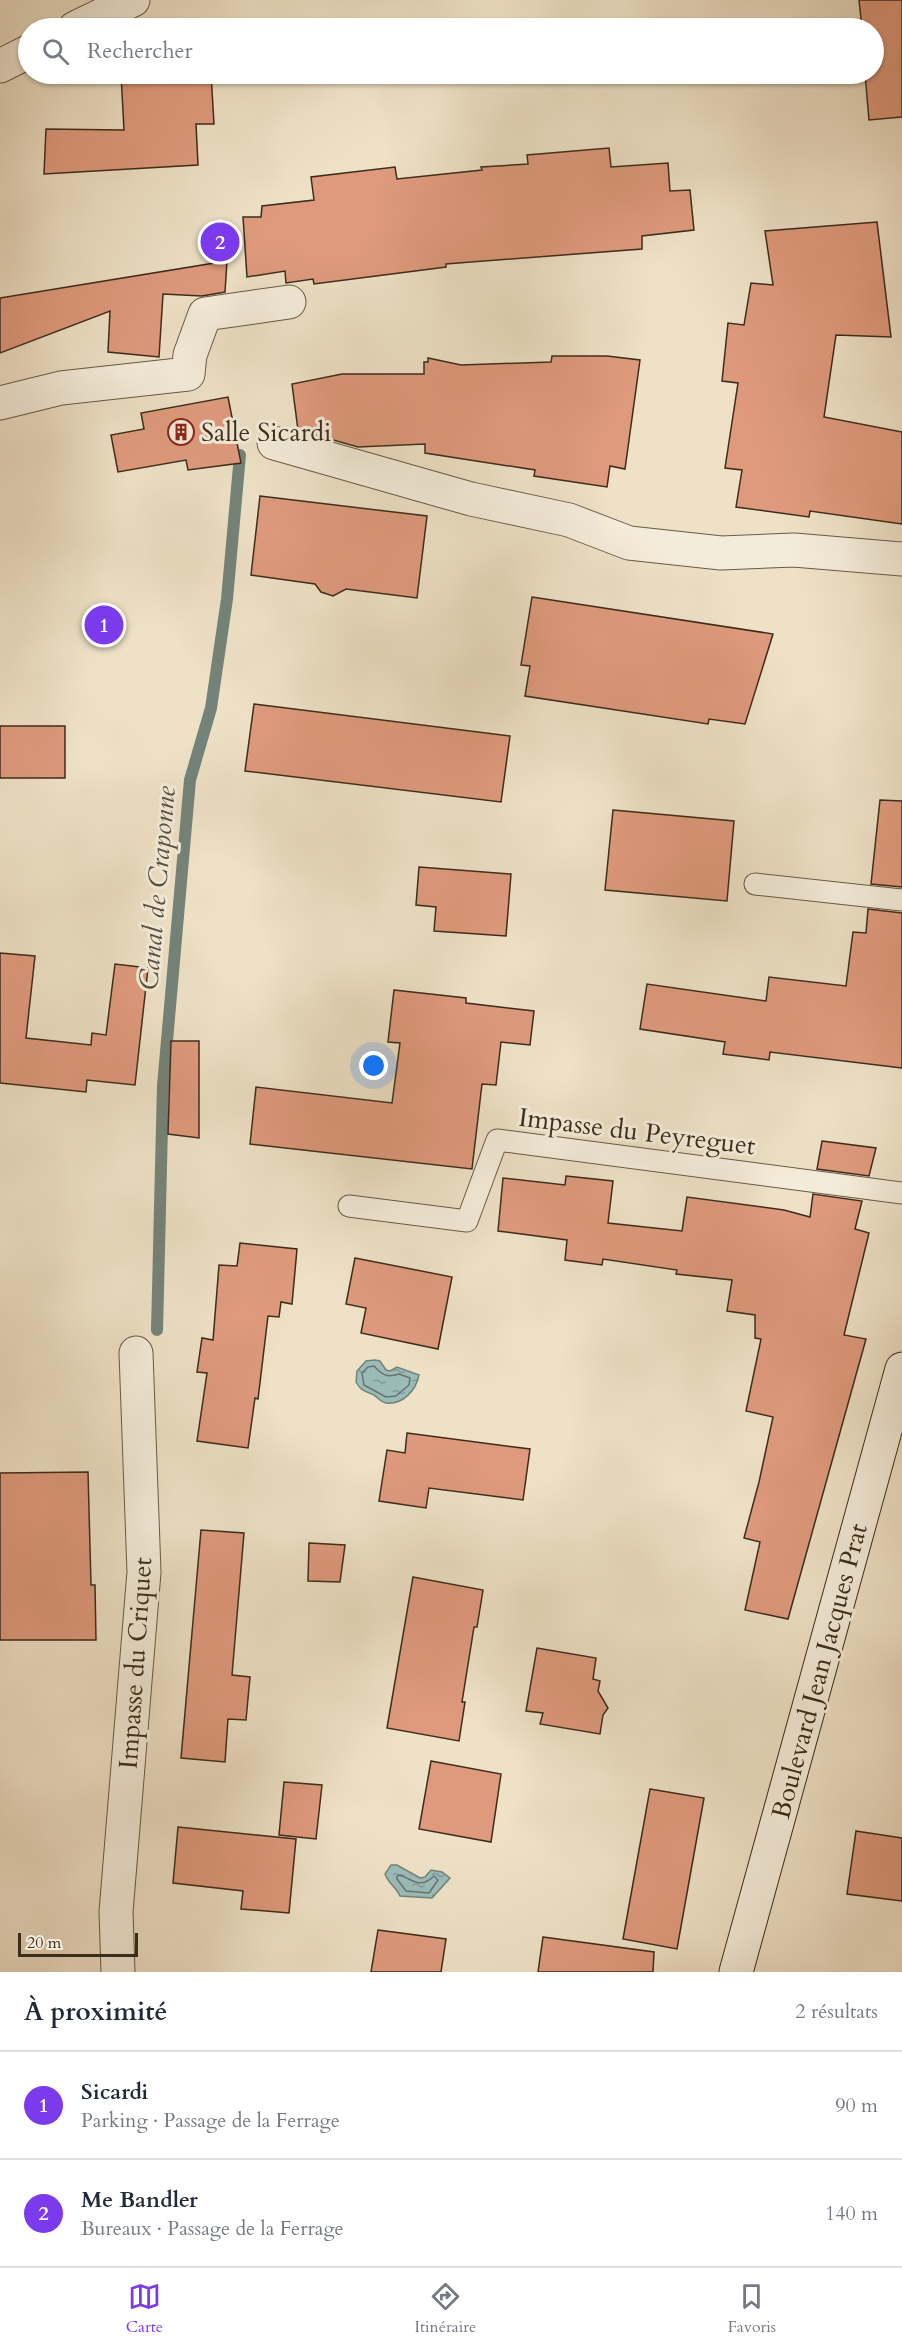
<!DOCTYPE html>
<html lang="fr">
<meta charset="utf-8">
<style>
body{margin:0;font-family:Cardo,serif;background:#f2f2f3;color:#1f2937}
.scale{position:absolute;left:18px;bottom:15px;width:120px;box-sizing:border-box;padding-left:6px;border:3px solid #3b2d1b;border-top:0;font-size:16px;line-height:21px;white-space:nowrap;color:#3b2d1b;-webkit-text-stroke:4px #f4ecda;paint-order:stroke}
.you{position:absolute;left:374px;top:1066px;width:21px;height:21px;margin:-15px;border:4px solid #fff;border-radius:50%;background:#1a73e8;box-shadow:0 0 0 9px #1a73e833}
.badge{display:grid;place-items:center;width:39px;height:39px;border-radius:50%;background:#7c3aed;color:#fff;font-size:20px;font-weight:700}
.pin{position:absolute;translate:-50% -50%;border:3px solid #fff;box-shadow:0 2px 6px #0006}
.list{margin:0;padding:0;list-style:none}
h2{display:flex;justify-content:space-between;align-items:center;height:78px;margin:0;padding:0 24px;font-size:26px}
h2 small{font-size:20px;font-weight:400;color:#747a83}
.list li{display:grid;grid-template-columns:39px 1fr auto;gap:18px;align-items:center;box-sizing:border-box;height:108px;padding:0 24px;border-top:2px solid #e0e1e3}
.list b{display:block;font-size:22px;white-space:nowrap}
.list p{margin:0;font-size:20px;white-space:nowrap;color:#747a83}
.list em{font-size:20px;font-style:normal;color:#747a83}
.icon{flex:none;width:33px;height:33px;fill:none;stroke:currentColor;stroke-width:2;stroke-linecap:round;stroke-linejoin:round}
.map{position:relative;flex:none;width:902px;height:1972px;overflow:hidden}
.search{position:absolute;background:#fff;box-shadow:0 2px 4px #0004;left:18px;right:18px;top:18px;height:66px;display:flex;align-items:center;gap:15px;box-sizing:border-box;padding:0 21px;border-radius:33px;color:#747a83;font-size:22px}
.sheet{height:294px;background:#fff}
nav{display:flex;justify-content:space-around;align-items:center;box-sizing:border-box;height:84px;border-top:2px solid #e0e1e3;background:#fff;font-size:16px;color:#747a83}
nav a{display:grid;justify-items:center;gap:3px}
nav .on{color:#7c3aed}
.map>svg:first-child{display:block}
</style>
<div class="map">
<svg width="902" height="1972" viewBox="0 0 902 1972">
<defs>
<pattern id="water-ripples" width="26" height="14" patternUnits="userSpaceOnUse" patternTransform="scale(1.5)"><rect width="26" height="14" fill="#9abcb9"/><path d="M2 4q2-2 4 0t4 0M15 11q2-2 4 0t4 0" fill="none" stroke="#7f9996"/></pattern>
</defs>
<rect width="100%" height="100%" fill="#eee1c6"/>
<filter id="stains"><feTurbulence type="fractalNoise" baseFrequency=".00333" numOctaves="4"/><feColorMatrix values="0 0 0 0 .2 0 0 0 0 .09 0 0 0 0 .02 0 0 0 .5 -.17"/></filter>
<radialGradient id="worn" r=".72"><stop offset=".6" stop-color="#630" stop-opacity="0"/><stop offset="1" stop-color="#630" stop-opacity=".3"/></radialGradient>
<!-- water -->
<g fill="url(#water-ripples)" stroke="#74837a" stroke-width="1.5">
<path d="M 375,1360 L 380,1361 L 386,1370 L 390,1371 L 397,1367 L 419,1375 C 416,1390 403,1405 386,1403 C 380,1402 379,1398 374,1395 C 365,1391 361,1391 356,1382 L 357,1371 L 366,1361 Z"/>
<path d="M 391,1865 L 397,1865 L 420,1878 L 425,1877 L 431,1870 L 442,1872 L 450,1878 L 432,1898 L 400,1896 C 396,1887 388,1883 385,1874 Z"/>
</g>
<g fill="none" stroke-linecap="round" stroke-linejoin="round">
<!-- shore -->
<g stroke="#6a746a" stroke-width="1.5">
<path d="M 374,1366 C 382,1375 387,1378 399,1374 L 410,1378 L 409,1385 L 396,1396 L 386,1397 L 364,1385 L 362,1373 L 368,1367 Z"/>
<path d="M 401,1875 C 414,1882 422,1888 434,1876 L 438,1880 L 429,1893 L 406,1891 L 397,1879 L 397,1876 Z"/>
</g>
<!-- stream -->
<path stroke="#74837a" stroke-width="12" d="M 157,1330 L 163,1086 L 190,780 L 211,708 L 227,599 L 240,455"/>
</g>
<!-- building -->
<g fill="#df9a7d" stroke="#3b2d1b" stroke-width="1.5">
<path d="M 859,0 L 902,0 L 902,117 L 869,120 L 865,74 L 873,74 L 873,28 L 862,28 Z"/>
<path d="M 121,74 L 211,74 L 214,124 L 196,124 L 198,165 L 44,174 L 46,129 L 124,130 Z"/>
<path d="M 609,148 L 611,167 L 668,163 L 670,191 L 690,190 L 694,230 L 642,236 L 642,249 L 471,262 L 446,264 L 446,267 L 314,284 L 313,279 L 286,283 L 285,271 L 247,277 L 243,217 L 261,217 L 262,206 L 314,200 L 311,177 L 395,167 L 397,179 L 482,170 L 481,167 L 528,164 L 527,155 Z"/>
<path d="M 877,222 L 891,337 L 836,335 L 824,417 L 902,432 L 902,524 L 810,511 L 809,517 L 736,507 L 742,470 L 725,468 L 738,383 L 722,381 L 728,323 L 744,325 L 751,283 L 773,285 L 765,231 Z"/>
<path d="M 227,261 L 225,292 L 202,296 L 163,294 L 159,357 L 108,352 L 110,311 L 0,353 L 0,298 Z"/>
<path d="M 552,356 L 607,356 L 640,360 L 625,469 L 610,466 L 607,487 L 534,476 L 535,470 L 425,453 L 425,444 L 358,447 L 298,430 L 292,384 L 342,374 L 424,374 L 424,362 L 428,362 L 428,358 L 461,365 L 551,362 Z"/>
<path d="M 228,397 L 241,463 L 188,470 L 186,460 L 118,472 L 111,435 L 144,429 L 141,413 Z"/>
<path d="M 260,496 L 427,516 L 417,598 L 346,589 L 333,596 L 321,592 L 315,584 L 251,575 Z"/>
<path d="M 532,597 L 773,634 L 745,724 L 709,719 L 708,724 L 525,696 L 530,666 L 521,665 Z"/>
<path d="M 254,704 L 510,736 L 501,802 L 245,771 Z"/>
<rect x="0" y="726" width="65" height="52"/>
<path d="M 880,800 L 902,801 L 902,887 L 871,884 Z"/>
<path d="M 613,810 L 734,821 L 727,901 L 605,890 Z"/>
<path d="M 419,867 L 511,874 L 506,936 L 434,931 L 436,907 L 416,905 Z"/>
<path d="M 868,909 L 902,913 L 902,1068 L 770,1052 L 769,1060 L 723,1054 L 725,1042 L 640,1029 L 647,984 L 766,1001 L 769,977 L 846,986 L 853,932 L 866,933 Z"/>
<path d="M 0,953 L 35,956 L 26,1038 L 91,1045 L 92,1033 L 106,1035 L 115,964 L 148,968 L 135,1085 L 87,1080 L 86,1092 L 0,1083 Z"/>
<path d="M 394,990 L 466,998 L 466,1003 L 534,1011 L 530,1045 L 501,1042 L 496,1085 L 482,1084 L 472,1169 L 250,1144 L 256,1087 L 392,1103 L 400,1043 L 388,1042 Z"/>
<path d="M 171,1041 L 199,1041 L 199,1138 L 168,1134 Z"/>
<path d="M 822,1141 L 876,1148 L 869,1176 L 817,1169 Z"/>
<path d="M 566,1176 L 613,1181 L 608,1223 L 682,1231 L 687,1197 L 784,1210 L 810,1217 L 813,1194 L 862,1201 L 855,1229 L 869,1233 L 844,1335 L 866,1339 L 788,1619 L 745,1610 L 760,1542 L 744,1538 L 759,1482 L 773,1417 L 746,1411 L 761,1339 L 755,1338 L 755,1315 L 727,1311 L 732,1280 L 676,1274 L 677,1270 L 603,1259 L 602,1265 L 565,1260 L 567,1240 L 498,1231 L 503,1178 L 565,1185 Z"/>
<path d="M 240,1243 L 297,1249 L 292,1304 L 281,1302 L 279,1317 L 268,1316 L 258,1399 L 255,1398 L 248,1448 L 197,1441 L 207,1373 L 197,1372 L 202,1338 L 213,1340 L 219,1265 L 237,1266 Z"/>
<path d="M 355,1258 L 452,1277 L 438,1349 L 361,1333 L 366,1308 L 346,1304 Z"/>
<path d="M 407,1433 L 530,1449 L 523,1500 L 429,1488 L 426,1508 L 379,1501 L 387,1450 L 405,1453 Z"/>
<path d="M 88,1472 L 91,1585 L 95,1585 L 96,1640 L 0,1640 L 0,1473 Z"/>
<path d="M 201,1530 L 244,1533 L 232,1675 L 250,1677 L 246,1720 L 228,1719 L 225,1762 L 181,1758 Z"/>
<path d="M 309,1543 L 345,1545 L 340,1582 L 308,1581 Z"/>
<path d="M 413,1577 L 483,1590 L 477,1627 L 474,1627 L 462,1702 L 465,1702 L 459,1741 L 387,1728 Z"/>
<path d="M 537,1648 L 596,1658 L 593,1679 L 600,1681 L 598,1691 L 608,1708 L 603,1715 L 600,1734 L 540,1724 L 543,1713 L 526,1711 Z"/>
<path d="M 431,1761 L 501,1774 L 491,1842 L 419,1829 Z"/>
<path d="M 284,1782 L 322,1785 L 316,1839 L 279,1835 Z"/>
<path d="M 650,1789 L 704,1798 L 677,1949 L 623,1939 Z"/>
<path d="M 178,1827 L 296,1839 L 289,1913 L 241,1909 L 243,1891 L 173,1883 Z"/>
<path d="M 856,1831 L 902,1838 L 902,1901 L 847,1894 Z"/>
<path d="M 378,1930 L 446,1939 L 441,1972 L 371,1972 Z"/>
<path d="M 543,1937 L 654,1952 L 653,1972 L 538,1972 Z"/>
</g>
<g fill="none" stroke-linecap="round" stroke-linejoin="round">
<defs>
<g id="service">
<path d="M 755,884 L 902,900"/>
<path d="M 349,1206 L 467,1221 L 497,1140 L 902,1193"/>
</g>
<g id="minor">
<path d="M 0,403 L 61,388 L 188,374 L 190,355 L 205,314 L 289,302"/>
<path d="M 274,443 L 471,499 L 569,520 L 629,543 L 721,553 L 794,550 L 902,559"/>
<path d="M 118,1972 L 116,1912 L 144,1572 L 136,1353"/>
</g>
<g id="tertiary">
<path d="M 75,28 L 133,0"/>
<path d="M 0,66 L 28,52"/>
</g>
<path id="secondary" d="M 736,1972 L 902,1369"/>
</defs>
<!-- service casing -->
<use href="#service" stroke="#685a46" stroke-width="23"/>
<!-- minor casing -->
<use href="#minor" stroke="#685a46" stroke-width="35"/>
<!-- tertiary casing -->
<use href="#tertiary" stroke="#685a46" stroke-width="35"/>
<!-- secondary casing -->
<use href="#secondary" stroke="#3b2d1b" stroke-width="35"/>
<!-- service -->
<use href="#service" stroke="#f4ecda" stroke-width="21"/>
<!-- minor -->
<use href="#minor" stroke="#f4ecda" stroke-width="33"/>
<!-- tertiary -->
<use href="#tertiary" stroke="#f4ecda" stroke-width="33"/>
<!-- secondary -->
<use href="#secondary" stroke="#f4ecda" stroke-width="33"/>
</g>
<!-- icons -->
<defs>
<symbol id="building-ring" viewBox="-11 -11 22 22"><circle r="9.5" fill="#f4ecda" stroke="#8f2418" stroke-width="1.5"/><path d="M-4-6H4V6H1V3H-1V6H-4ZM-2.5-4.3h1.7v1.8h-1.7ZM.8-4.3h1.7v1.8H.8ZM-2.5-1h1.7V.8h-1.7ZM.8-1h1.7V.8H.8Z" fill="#8f2418"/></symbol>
</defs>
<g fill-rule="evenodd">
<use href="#building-ring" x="166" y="417" width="30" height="30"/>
</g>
<g text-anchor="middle" stroke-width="6" stroke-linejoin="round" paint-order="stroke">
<!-- poi labels -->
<g font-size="26" fill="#3b2d1b" stroke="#f4ecda" text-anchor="start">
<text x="201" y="441">Salle Sicardi</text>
</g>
<!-- street labels -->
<g font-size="26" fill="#3b2d1b" stroke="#f4ecda">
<text transform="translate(637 1131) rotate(7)" y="9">Impasse du Peyreguet</text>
<text transform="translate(135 1663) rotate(-86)" y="9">Impasse du Criquet</text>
<text transform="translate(819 1671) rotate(-75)" y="9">Boulevard Jean Jacques Prat</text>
</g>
<!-- water labels -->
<g font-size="27" font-style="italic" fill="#535142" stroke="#f4ecda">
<text transform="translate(157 888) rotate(-85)" y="9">Canal de Craponne</text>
</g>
</g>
<rect width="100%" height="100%" filter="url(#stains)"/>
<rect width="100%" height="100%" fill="url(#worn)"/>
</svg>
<div class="scale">20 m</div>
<div class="you"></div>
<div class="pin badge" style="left:104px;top:625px">1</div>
<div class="pin badge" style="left:220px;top:242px">2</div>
<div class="search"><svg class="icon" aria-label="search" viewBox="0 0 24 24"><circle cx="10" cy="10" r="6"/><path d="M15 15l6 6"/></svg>Rechercher</div>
</div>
<section class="sheet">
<h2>À proximité<small>2 résultats</small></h2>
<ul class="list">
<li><span class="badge">1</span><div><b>Sicardi</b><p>Parking · Passage de la Ferrage</p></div><em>90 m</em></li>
<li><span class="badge">2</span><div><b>Me Bandler</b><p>Bureaux · Passage de la Ferrage</p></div><em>140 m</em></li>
</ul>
</section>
<nav>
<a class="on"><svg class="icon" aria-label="map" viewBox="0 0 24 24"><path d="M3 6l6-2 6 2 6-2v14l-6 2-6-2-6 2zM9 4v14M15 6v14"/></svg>Carte</a>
<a><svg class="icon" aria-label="directions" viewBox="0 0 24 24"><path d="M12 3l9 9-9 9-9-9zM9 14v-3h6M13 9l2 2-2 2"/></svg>Itinéraire</a>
<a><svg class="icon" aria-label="saved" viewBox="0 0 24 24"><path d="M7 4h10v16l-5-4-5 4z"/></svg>Favoris</a>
</nav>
